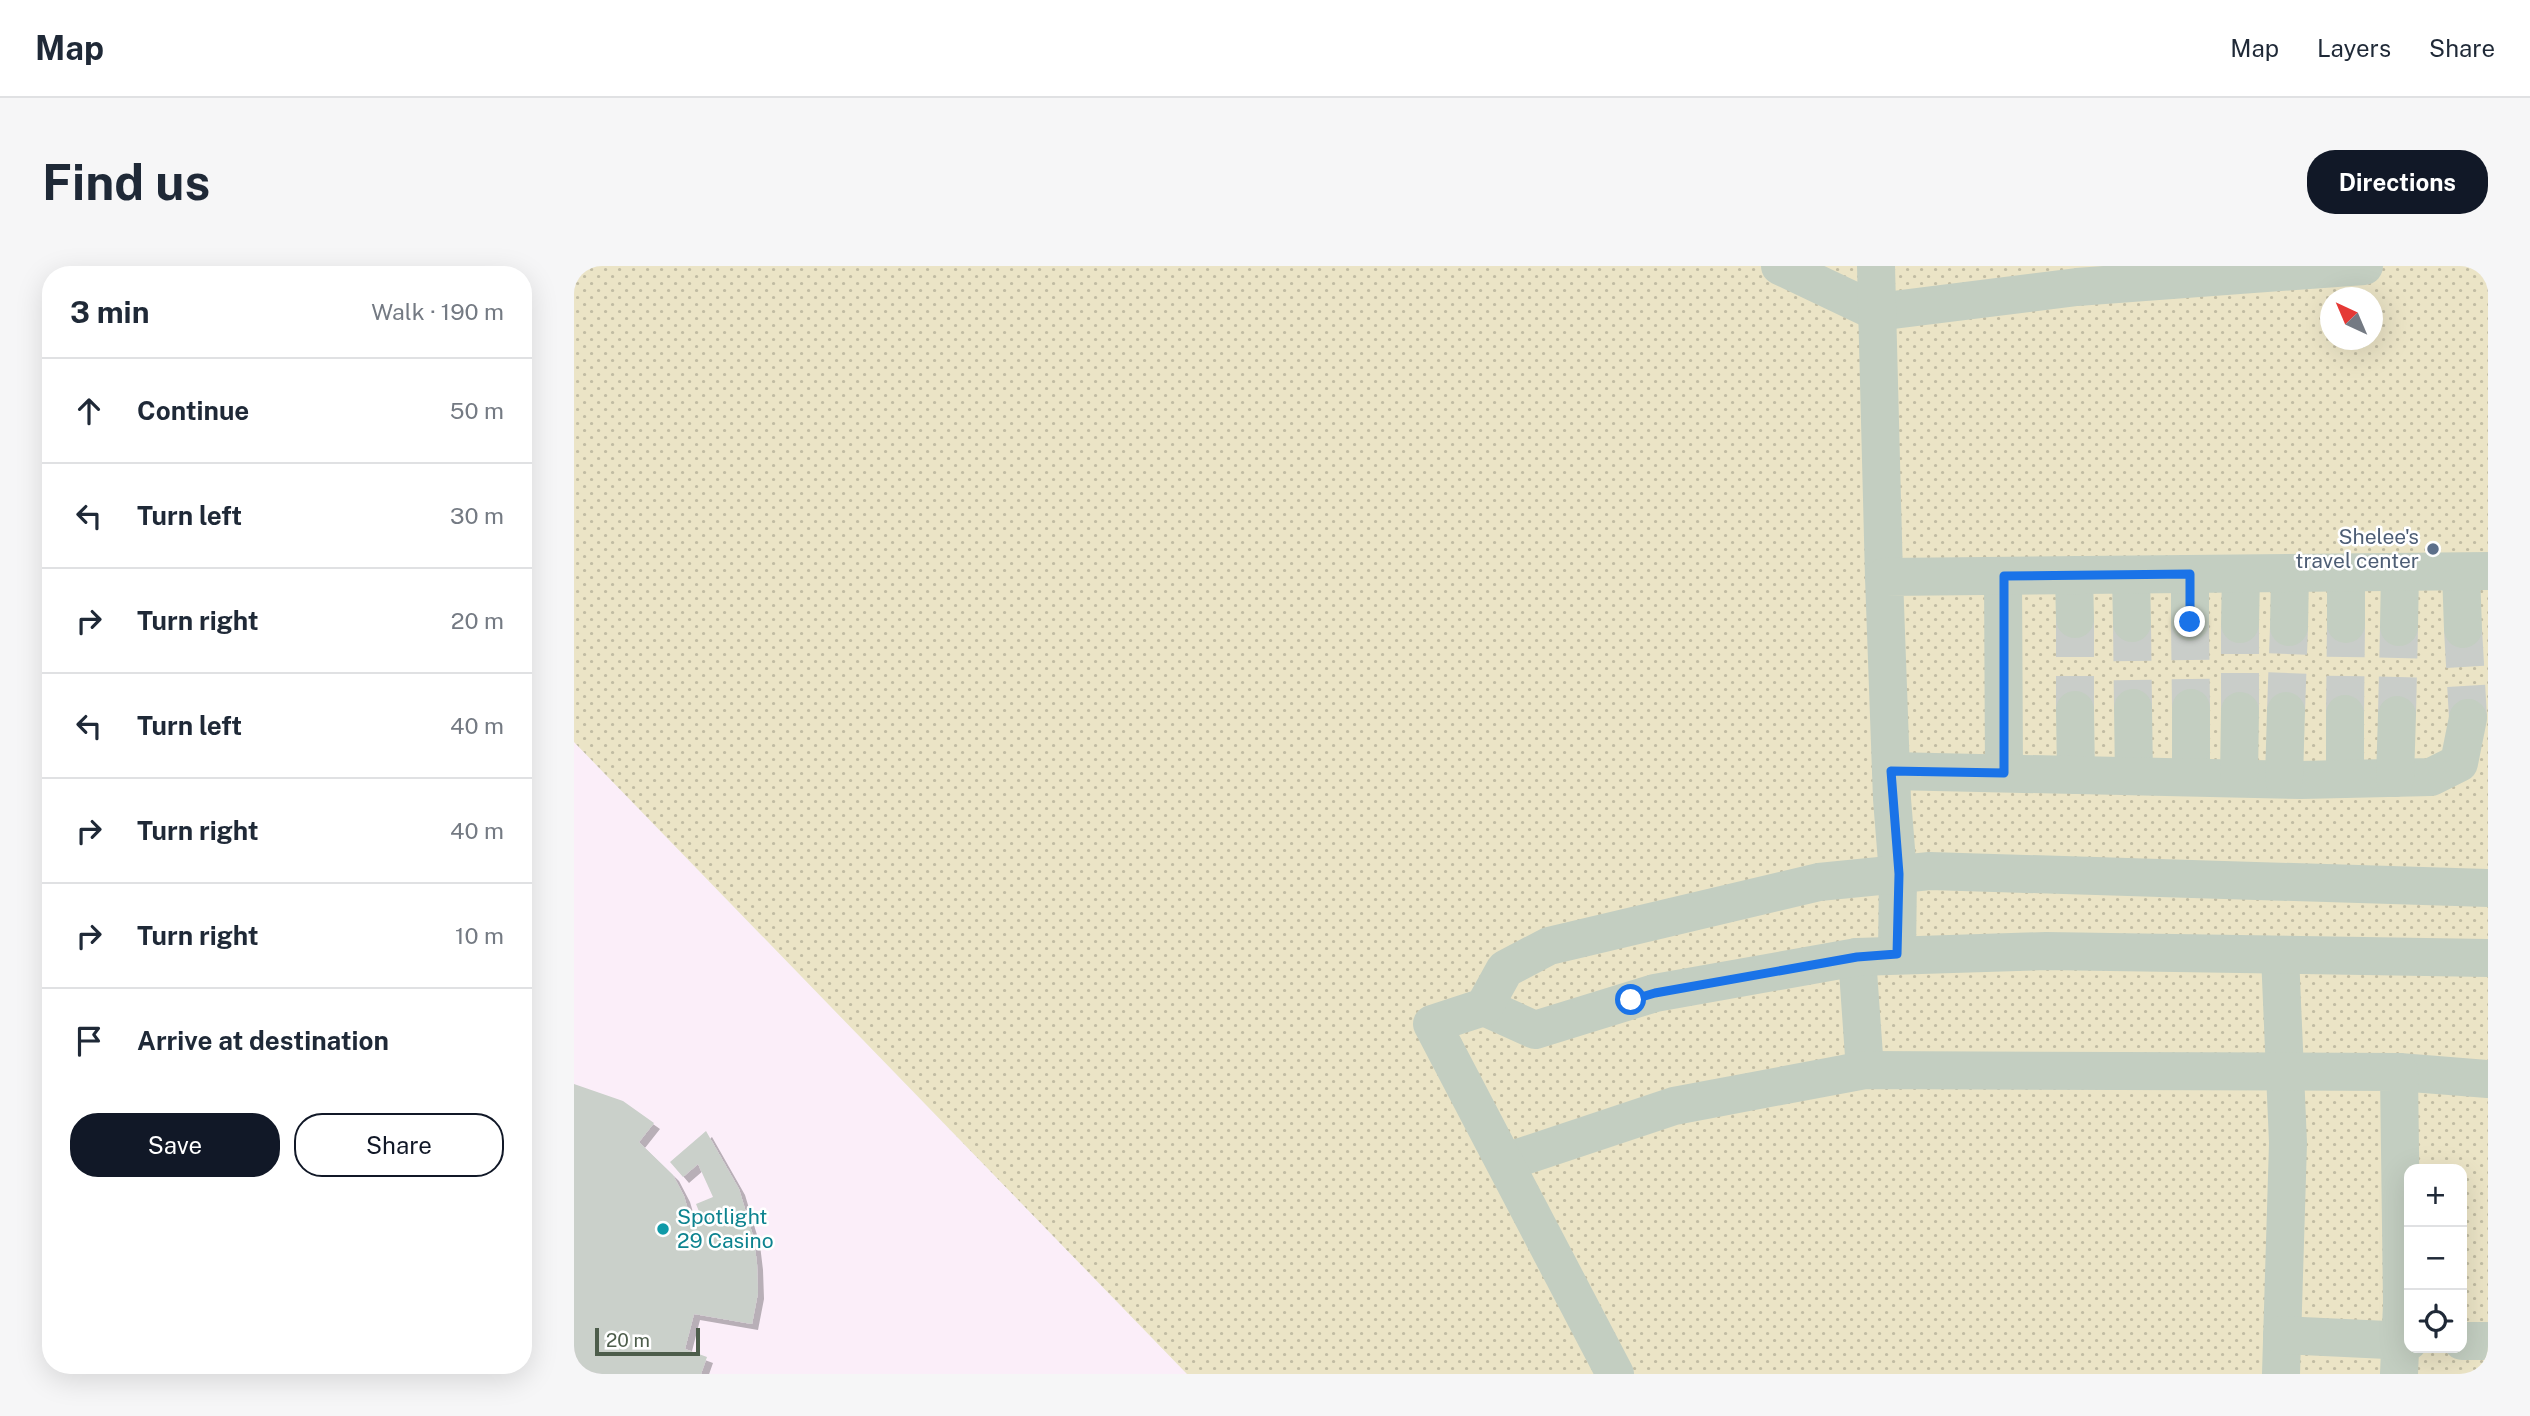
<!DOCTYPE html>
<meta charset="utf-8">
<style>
body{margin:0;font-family:"Public Sans",sans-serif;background:#f6f6f7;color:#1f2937}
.controls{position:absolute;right:21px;bottom:21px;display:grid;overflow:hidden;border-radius:14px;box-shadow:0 7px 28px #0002}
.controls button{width:63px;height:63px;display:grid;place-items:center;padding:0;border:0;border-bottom:2px solid #e0e1e3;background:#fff;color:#1f2937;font:35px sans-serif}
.compass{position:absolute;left:1746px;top:21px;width:63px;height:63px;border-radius:50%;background:#fff;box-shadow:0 7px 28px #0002;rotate:316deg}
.scale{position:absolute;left:21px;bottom:18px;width:105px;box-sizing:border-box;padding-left:7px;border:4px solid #4d5d4b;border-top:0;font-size:19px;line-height:24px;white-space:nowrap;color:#4d5d4b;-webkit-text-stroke:5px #fff;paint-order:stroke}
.stop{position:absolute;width:21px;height:21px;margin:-16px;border:5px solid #1a73e8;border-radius:50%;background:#fff}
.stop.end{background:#1a73e8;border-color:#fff;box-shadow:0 2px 7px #0008}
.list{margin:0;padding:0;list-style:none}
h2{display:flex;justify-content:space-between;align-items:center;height:91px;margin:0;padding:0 28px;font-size:30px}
h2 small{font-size:23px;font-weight:400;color:#747a83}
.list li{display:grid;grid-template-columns:46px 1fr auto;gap:21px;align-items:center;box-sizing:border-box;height:105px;padding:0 28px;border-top:2px solid #e0e1e3}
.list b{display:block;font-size:26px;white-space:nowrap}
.list em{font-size:23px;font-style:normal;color:#747a83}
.actions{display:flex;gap:14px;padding:21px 28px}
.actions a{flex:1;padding:16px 0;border:2px solid #111827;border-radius:28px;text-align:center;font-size:24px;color:#111827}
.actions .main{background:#111827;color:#fff}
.icon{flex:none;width:38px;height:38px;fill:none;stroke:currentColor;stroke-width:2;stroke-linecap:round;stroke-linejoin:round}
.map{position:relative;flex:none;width:1914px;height:1108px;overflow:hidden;border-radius:28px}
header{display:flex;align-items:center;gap:42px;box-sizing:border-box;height:98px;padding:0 35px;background:#fff;border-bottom:2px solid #e0e1e3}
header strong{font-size:33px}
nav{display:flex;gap:38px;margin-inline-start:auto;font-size:24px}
.intro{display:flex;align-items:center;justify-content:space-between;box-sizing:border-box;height:168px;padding:0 42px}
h1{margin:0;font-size:49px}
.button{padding:18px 32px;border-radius:28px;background:#111827;color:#fff;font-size:24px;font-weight:700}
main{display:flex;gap:42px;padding:0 42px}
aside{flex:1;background:#fff;border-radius:28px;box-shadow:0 7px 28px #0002}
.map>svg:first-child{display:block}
</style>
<header>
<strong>Map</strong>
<nav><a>Map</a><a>Layers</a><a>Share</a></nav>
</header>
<div class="intro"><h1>Find us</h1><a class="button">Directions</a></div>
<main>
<aside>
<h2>3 min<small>Walk · 190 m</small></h2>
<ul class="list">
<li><svg class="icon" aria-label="ahead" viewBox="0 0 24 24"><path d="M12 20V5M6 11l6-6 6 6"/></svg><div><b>Continue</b></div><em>50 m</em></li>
<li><svg class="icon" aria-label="left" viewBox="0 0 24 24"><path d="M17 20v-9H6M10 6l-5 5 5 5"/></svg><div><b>Turn left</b></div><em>30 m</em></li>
<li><svg class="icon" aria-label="right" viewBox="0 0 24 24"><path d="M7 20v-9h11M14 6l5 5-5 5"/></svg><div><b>Turn right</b></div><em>20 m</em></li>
<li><svg class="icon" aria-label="left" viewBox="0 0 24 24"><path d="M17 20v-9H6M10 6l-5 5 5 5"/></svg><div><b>Turn left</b></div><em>40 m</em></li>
<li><svg class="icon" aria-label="right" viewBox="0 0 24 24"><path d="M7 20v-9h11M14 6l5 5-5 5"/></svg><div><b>Turn right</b></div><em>40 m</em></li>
<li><svg class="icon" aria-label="right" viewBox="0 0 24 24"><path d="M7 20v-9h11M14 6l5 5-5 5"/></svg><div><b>Turn right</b></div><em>10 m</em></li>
<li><svg class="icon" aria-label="arrive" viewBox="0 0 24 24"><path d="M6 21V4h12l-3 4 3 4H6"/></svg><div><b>Arrive at destination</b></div></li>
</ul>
<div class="actions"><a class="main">Save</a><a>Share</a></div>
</aside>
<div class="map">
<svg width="1914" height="1108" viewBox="0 0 1914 1108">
<defs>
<pattern id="grass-dots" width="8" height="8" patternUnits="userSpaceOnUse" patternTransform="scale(1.75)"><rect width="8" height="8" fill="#ebe4c6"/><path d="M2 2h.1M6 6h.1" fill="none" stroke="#c1bca3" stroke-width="1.8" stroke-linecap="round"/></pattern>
<filter id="shadow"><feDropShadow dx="6" dy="6" stdDeviation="0" flood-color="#0004"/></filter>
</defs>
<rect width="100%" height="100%" fill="#f2f2f3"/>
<!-- commercial -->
<path fill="#fbeef9" d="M 0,476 L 613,1108 L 0,1108 Z"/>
<!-- grass -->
<path fill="url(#grass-dots)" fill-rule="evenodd" d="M 0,0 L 1914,0 L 1914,1108 L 613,1108 L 0,476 ZM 1756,32 L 1798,32 L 1798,74 L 1756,74 ZM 1835,903 L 1888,903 L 1888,1082 L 1835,1082 Z"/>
<!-- building -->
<path fill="#cad0ca" filter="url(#shadow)" d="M 0,818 L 49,835 L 80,857 L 65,876 L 99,909 L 110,930 L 117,954 L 128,953 L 122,938 L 139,931 L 124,898 L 109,911 L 96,896 L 132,865 L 165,923 L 180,973 L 183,998 L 184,1027 L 178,1058 L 120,1048 L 111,1083 L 133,1091 L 127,1108 L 0,1108 Z"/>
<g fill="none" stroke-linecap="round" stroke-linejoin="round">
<!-- minor-tunnel -->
<g stroke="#c9cdc9" stroke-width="38" stroke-dasharray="38 19" stroke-linecap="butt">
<path d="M 1501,353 L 1501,444"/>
<path d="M 1616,356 L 1617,442"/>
<path d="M 1558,357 L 1559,442"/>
<path d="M 1889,363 L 1894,452"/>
<path d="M 1666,445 L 1666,358"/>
<path d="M 1712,445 L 1715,361"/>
<path d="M 1771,448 L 1772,358"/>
<path d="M 1823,449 L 1825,361"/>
</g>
<!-- minor -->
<g stroke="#c3cec1" stroke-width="38">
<path d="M 1206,0 L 1303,46 L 1503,21 L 1790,0"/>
<path d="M 1302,0 L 1310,311"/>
<path d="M 1887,306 L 1889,363"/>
<path d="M 1616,308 L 1616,356"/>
<path d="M 1500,309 L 1501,353"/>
<path d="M 1557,309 L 1558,357"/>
<path d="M 1429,310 L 1430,507"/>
<path d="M 1666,358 L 1667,308"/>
<path d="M 1772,358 L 1772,307"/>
<path d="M 1715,361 L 1716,307"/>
<path d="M 1825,361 L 1826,306"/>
<path d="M 1559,442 L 1560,510"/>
<path d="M 1617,442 L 1617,511"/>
<path d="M 1501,444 L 1502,509"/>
<path d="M 1771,448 L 1771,513"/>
<path d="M 1317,505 L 1727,514 L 1857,511 L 1885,497 L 1894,452"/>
<path d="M 1665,512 L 1666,445"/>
<path d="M 1821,512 L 1823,449"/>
<path d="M 1710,513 L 1712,445"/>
<path d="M 1323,688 L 1324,608 L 1318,533 L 1310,311 L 1914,305"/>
<path d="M 1706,689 L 1714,877 L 1707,1108"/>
<path d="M 1283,691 L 1291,804"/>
<path d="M 910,741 L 961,764 L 1081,727 L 1283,691 L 1472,685 L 1914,692"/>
<path d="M 1825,806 L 1914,813"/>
<path d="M 932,896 L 1100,840 L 1291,804 L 1825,806 L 1828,1038 L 1825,1108"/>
<path d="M 1708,1069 L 1835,1075"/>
<path d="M 1888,1075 L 1914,1075"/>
<path d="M 1041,1108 L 858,758 L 910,741 L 931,703 L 975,680 L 1245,616 L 1356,605 L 1914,622"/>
</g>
</g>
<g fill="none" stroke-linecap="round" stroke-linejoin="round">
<!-- route -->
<path stroke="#1a73e8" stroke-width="9" d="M 1057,734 L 1081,727 L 1283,691 L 1323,688 L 1325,608 L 1317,505 L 1430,507 L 1430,310 L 1616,308 L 1616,356"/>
</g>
<!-- markers -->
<circle fill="#5c6f8a" stroke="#fff" stroke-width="2.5" cx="1859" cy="283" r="7"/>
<circle fill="#0f9aa8" stroke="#fff" stroke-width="2.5" cx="89" cy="963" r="7"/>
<g text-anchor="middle" stroke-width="5" stroke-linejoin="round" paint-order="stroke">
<!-- service labels -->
<g font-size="21" fill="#4e5e75" stroke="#fff" text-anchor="end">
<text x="1845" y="278">Shelee's<tspan x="1845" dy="24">travel center</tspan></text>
</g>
<!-- culture labels -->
<g font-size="21" fill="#0d838f" stroke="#fff" text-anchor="start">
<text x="103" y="958">Spotlight<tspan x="103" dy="24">29 Casino</tspan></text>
</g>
</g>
</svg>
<div class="controls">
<button>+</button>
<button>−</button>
<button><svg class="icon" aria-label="locate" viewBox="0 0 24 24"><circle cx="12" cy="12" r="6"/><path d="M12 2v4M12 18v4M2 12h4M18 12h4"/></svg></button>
</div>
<svg class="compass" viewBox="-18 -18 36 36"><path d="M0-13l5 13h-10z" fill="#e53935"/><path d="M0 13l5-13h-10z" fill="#747a83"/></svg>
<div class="scale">20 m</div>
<div class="stop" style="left:1057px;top:734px"></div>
<div class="stop end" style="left:1616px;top:356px"></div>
</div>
</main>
